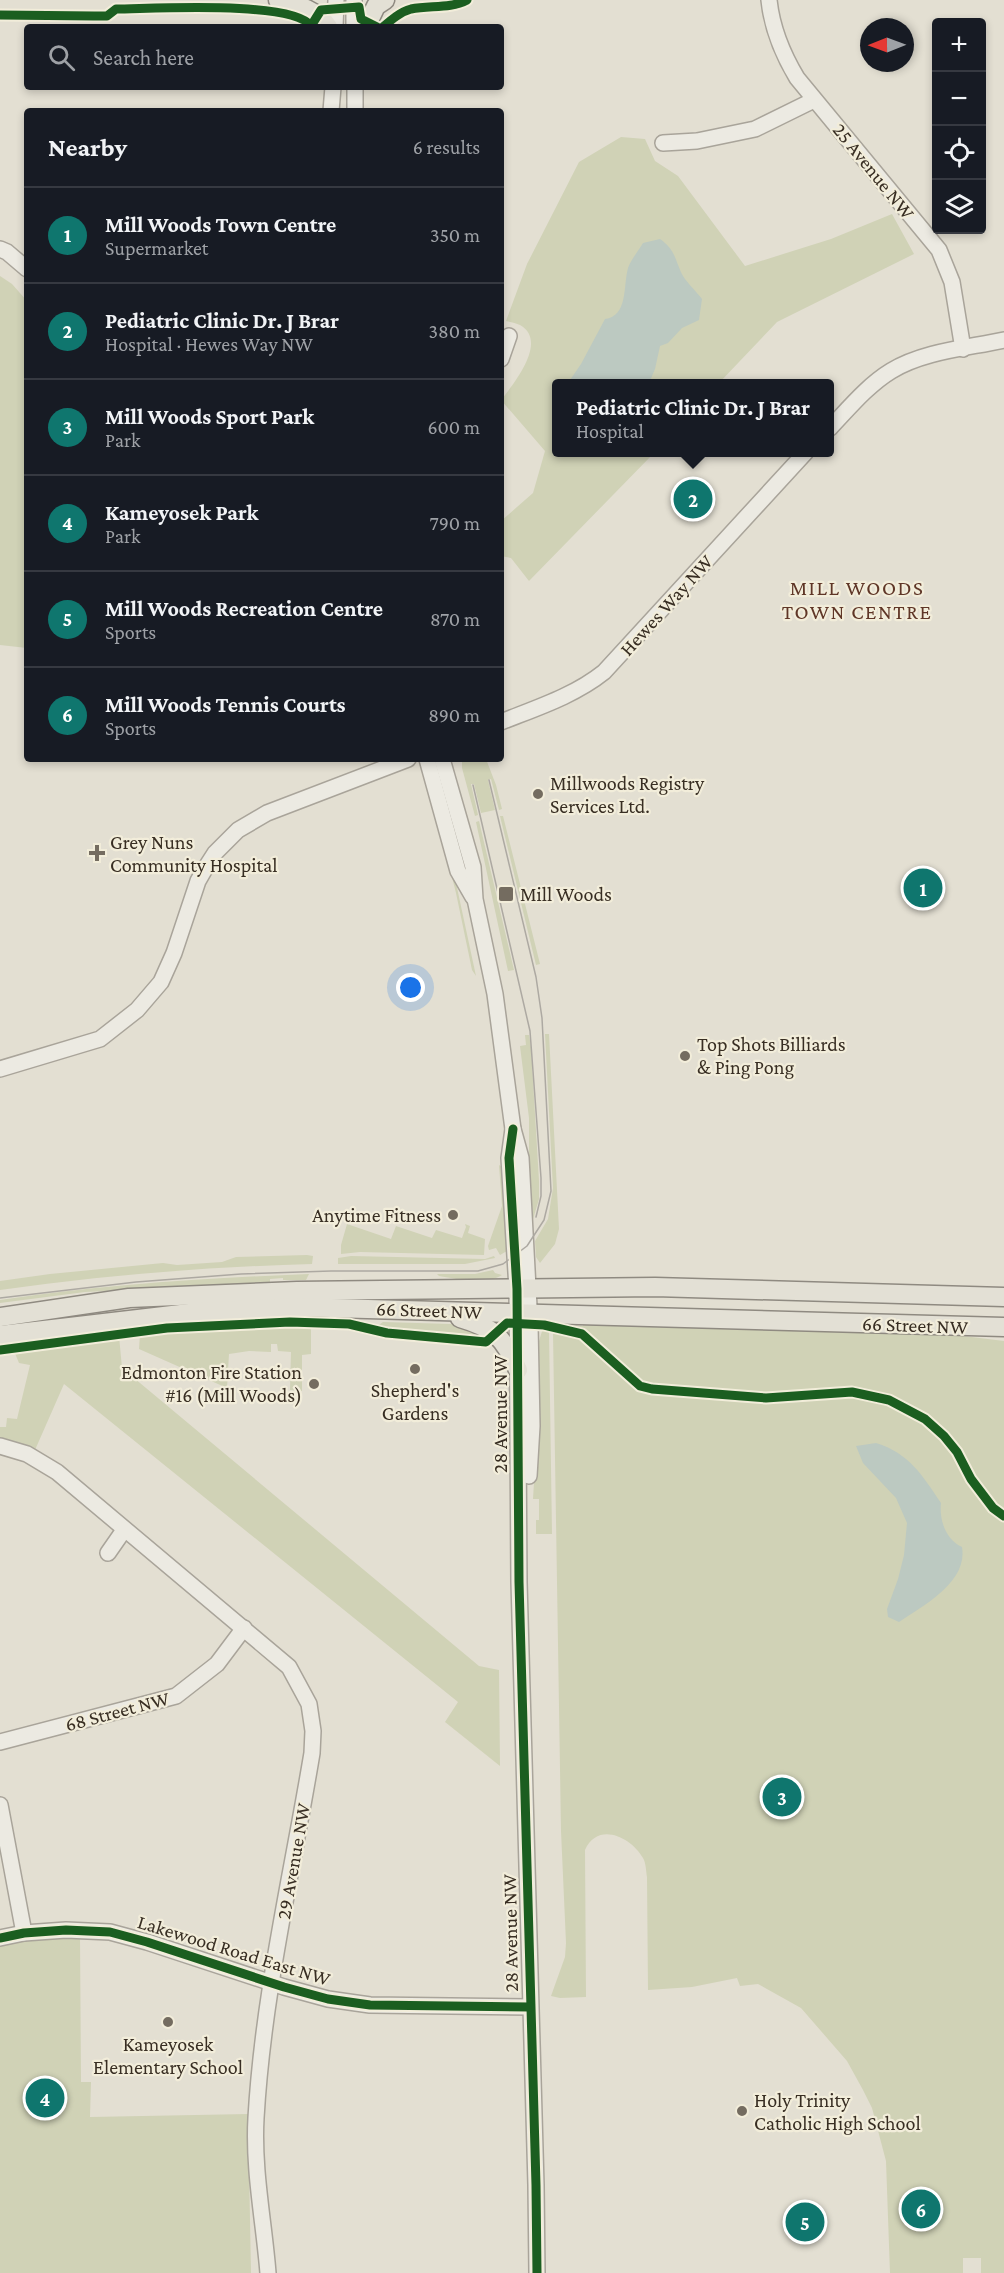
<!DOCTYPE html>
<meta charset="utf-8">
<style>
body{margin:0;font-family:"Crimson Pro",serif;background:#20242c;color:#f1f3f6}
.controls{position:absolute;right:18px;top:18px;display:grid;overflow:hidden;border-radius:6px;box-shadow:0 3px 9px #0003}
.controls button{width:54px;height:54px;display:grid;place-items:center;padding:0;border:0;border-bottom:2px solid #363941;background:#171b24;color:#f1f3f6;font:30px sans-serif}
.compass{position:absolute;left:860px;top:18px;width:54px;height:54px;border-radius:50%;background:#171b24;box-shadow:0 3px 9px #0003;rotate:269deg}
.you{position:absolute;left:411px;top:988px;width:21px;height:21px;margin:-15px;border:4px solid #fff;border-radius:50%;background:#1a73e8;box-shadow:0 0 0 9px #1a73e833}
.badge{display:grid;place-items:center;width:39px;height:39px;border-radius:50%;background:#0f766e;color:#fff;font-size:20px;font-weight:700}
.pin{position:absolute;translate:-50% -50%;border:3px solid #fff;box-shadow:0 2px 6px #0006}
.popup{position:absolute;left:552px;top:379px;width:282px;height:78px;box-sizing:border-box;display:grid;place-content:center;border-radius:6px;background:#171b24;filter:drop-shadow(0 2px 4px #0005);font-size:20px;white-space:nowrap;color:#9ea1a6}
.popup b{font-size:22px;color:#f1f3f6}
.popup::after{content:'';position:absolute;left:50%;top:100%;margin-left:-12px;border:12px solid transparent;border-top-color:#171b24}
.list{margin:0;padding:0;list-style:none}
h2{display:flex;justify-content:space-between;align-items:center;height:78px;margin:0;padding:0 24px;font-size:26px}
h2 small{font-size:20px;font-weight:400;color:#9ea1a6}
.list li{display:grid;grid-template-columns:39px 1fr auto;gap:18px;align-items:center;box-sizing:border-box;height:96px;padding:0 24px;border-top:2px solid #363941}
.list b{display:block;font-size:22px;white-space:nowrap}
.list p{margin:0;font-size:20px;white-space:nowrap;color:#9ea1a6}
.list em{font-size:20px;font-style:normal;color:#9ea1a6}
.icon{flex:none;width:33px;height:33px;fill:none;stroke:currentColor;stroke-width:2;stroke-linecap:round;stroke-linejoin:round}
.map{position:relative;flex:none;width:1004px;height:2273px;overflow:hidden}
.search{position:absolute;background:#171b24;box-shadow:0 3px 9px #0003;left:24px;top:24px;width:480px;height:66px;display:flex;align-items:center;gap:15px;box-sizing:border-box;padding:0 21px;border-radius:6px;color:#9ea1a6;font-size:22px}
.panel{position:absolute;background:#171b24;box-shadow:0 3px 9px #0003;left:24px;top:108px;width:480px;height:654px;border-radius:6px}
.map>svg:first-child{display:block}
</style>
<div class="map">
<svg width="1004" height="2273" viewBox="0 0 1004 2273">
<rect width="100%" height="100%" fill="#e3dfd2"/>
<!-- green -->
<g fill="#d0d2b6">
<path d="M 621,137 L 645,139 L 655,161 L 678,176 L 745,266 L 831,239 L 892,214 L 914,254 L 777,322 L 719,383 L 556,384 L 556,452 L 654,453 L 529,581 L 511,558 L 501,556 L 501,521 L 533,493 L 545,451 L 501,400 C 513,385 549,341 520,325 C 516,323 511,322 506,321 L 527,264 L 579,162 Z"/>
<path d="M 0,276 L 12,284 L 27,301 L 27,547 L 24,562 L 27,563 L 27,648 L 0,645 Z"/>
<path d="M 462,759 L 486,759 L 496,785 L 502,809 L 499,810 L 491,779 L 488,780 L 495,810 L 481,813 L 474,784 L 471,784 L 478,815 L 475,816 L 462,768 Z"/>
<path d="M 432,798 L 453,869 L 476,976 L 472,970 L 456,893 Z"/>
<path d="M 500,816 L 503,816 L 540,964 L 536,965 Z"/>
<path d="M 479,821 L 514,970 L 508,971 L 476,822 Z"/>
<path d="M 545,1034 L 549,1034 L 559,1229 L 555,1244 L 540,1263 L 536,1257 L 535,1241 L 548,1219 L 553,1188 Z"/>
<path d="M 525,1035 L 529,1035 L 531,1047 L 539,1181 L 539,1199 L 533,1219 L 529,1157 L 529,1118 L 520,1046 L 526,1045 Z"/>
<path d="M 499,1165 L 502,1167 L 507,1251 L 500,1255 L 496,1248 L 489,1250 L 488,1246 L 502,1206 Z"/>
<path d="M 347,1224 L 391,1239 L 396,1226 L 432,1238 L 436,1230 L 462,1238 L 466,1227 L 465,1224 L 470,1226 L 468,1233 L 485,1239 L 484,1255 L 360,1252 L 341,1254 L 341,1245 Z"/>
<path d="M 307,1255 L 313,1256 L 312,1264 C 207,1267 104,1275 0,1290 L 0,1281 L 50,1274 L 163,1263 L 177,1265 L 222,1262 L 236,1257 Z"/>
<path d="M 351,1256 L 485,1259 L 494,1256 L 495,1258 L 465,1264 L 338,1264 L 338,1258 Z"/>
<path d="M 493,1270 L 495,1273 L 502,1275 C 485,1286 458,1279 439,1276 L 437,1274 L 475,1274 Z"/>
<path d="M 309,1274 L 306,1280 L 283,1280 L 283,1278 L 270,1279 L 270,1283 L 85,1292 L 0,1303 L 0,1300 C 102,1285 205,1278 309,1274 Z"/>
<path d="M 291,1316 L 302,1317 L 306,1321 L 187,1324 L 142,1330 L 144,1325 Z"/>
<path d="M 383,1322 L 451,1324 L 464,1326 L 488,1338 C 477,1341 466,1337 455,1335 C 429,1332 401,1335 376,1327 Z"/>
<path d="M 583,1322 L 947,1334 L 1004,1341 L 1004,2273 L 981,2273 L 981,2258 L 963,2258 L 963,2273 L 890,2273 L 886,2161 L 872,2108 L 863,2090 L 847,2061 L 801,2008 L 758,1984 L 740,1986 L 737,1978 L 692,1987 L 648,1990 L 647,1877 C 646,1871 646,1863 643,1858 C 631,1837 598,1821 585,1850 L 586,1997 L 560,1998 L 551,1996 L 565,1957 L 566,1943 L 561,1831 L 553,1333 L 571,1334 L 572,1325 L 583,1326 Z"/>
<path d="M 293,1325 L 311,1327 L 311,1354 L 302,1355 L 302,1391 L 290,1390 L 291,1352 L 278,1351 L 277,1344 L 271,1344 L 271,1352 L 249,1351 L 229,1354 L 227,1388 L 139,1349 L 140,1334 L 196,1329 Z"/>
<path d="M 543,1328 L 549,1331 L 552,1534 L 536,1534 L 536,1520 L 539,1520 L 539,1499 L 533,1499 L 539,1401 L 539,1341 Z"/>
<path d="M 119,1336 L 122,1368 L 479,1666 L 499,1670 L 500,1766 L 445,1722 L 458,1702 L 64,1384 L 35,1450 L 20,1443 L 0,1440 L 0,1427 L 6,1427 L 7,1418 L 17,1419 L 30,1365 L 19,1363 L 14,1351 Z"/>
<path d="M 80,1936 L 81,2082 L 91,2082 L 90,2117 L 248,2114 L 251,2273 L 0,2273 L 0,1946 L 22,1941 Z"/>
</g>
<!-- water -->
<g fill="#bcc9c1">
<path d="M 660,239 C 676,250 675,261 683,276 C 688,284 696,291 702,299 L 699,320 L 682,328 L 668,343 L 660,346 L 655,369 L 649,383 L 568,383 L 581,364 L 605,319 C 628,316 623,287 628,268 C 631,260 638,251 643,243 Z"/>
<path d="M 876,1443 C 909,1453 923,1476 941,1503 C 939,1520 946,1540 962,1547 C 968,1582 924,1605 899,1622 L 888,1617 L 887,1609 L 898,1579 L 904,1555 L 907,1523 L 896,1498 L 863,1463 L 856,1446 Z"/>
</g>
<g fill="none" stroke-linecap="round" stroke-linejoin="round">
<defs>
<g id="minor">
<path d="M 354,0 L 354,27"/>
<path d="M 769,0 C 772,29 782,53 797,78 L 939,250 L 952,282 L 963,349"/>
<path d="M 335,27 L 336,0"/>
<path d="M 331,111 L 333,87"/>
<path d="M 355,111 L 355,87"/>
<path d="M 663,143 L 697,141 L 755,129 L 814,100"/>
<path d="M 0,249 L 7,252 L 27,269"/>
<path d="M 501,359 L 509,336"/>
<path d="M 830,428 C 849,408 868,385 891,371 C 924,351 968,348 1004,340"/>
<path d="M 501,722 C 536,708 574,696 604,672 L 806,452"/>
<path d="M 427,759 L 458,871 L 473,897"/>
<path d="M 442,759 L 473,867 L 475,899 L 495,994 L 513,1129 L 521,1158 L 530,1325 L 532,1426 L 529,1476"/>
<path d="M 0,1069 L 100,1039 L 137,1010 L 161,982 L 174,953 L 198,881 L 206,867 L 215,853 L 238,830 L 267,813 L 408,759"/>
<path d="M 513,1129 L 509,1158 L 517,1289 L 519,1582 L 536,2185 L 537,2273"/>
<path d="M 0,1446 L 27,1454 L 57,1472 L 289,1667 L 309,1704 L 313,1731 L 312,1753 C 292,1874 263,1995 256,2118 C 253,2170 264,2222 268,2273"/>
<path d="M 108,1553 L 124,1530"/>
<path d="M 0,1742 L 176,1696 L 217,1664 L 244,1628"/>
<path d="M 0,1805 L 24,1933"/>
<path d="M 0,1938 L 24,1933 L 66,1930 L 110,1932 L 147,1942 L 284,1987 L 328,1999 L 370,2005 L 530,2007"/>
</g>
<g id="major">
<path d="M 278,0 C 298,5 317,10 328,27"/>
<path d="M 366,27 L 376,6 L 385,0"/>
<path d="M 0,1317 L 129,1298 L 297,1291 L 655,1287 L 1004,1297"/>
<path d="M 460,1318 C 494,1328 504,1337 518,1370"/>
<path d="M 0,1335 L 198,1312 L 296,1307 L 1004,1327"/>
</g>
</defs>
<!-- minor casing -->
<use href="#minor" stroke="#a9a49a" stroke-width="18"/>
<!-- major casing -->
<use href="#major" stroke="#8f8a81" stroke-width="21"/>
<!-- minor -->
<use href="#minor" stroke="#eceae2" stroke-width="15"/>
<!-- major -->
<use href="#major" stroke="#e3e0d5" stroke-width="18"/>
<!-- tram -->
<g stroke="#ada9a2" stroke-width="1.5">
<path d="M 473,785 L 530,1031 L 541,1178 L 541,1196 L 536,1217"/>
<path d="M 0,1298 L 136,1282 L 241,1274 L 331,1271 L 478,1271 L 503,1264 L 527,1246 L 544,1220 L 551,1191 L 542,1018 L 536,977 L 489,780"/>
</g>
<defs>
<g id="cycleway">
<path d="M 0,15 L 94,16 L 107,16 L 116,9 C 150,9 293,0 311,26 L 321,10 L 359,7 L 361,19 L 377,27"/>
<path d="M 383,27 C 391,20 400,12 411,9 C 430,5 450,9 467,0"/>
<path d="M 513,1129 L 509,1158 L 517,1289 L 519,1582 L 536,2185 L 537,2273"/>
<path d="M 0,1350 L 167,1328 L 290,1322 L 349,1324 L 387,1333 L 486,1342 L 507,1323 L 544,1325 L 582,1334 L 640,1386 L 652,1389 L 766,1398 L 852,1392 L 889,1400 L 925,1419 L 944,1436 L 957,1452 L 971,1479 L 993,1508 L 1004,1516"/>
<path d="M 0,1938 L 24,1933 L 66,1930 L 110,1932 L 147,1942 L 284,1987 L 328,1999 L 370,2005 L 530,2007"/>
</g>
</defs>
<!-- cycleway casing -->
<use href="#cycleway" stroke="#f2edda" stroke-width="13"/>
<!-- cycleway -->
<use href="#cycleway" stroke="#1b5e20" stroke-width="9"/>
</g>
<!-- markers -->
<g fill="#746c60" stroke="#f2edda" stroke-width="2">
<circle cx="538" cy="794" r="6"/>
<path d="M94 844h6v6h6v6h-6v6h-6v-6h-6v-6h6z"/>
<rect x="498" y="886" width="16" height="16" rx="3"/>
<circle cx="685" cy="1056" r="6"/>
<circle cx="453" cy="1215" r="6"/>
<circle cx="415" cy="1369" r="6"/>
<circle cx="314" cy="1384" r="6"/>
<circle cx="168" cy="2022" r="6"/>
<circle cx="742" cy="2111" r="6"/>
</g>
<g text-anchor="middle" stroke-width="4.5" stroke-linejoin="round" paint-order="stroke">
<!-- street labels -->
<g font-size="20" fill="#382e23" stroke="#f2edda">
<text transform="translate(874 171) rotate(51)" y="7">25 Avenue NW</text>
<text transform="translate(666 605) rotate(-48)" y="7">Hewes Way NW</text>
<text transform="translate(429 1310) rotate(2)" y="7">66 Street NW</text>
<text transform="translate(915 1325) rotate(2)" y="7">66 Street NW</text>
<text transform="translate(500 1414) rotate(-90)" y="7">28 Avenue NW</text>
<text transform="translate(117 1711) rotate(-15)" y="7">68 Street NW</text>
<text transform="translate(293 1861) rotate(-80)" y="7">29 Avenue NW</text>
<text transform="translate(510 1933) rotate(-91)" y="7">28 Avenue NW</text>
<text transform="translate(234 1950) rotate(17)" y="7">Lakewood Road East NW</text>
</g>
<!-- poi labels -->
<g font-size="20" fill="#382e23" stroke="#f2edda" text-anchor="start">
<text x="550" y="790">Millwoods Registry<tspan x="550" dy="23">Services Ltd.</tspan></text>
<text x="110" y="849">Grey Nuns<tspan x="110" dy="23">Community Hospital</tspan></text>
<text x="520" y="901">Mill Woods</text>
<text x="697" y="1051">Top Shots Billiards<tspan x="697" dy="23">&amp; Ping Pong</tspan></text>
<text x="441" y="1222" text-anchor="end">Anytime Fitness</text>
<text x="302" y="1379" text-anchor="end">Edmonton Fire Station<tspan x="302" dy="23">#16 (Mill Woods)</tspan></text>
<text x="415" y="1397" text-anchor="middle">Shepherd's<tspan x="415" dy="23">Gardens</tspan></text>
<text x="168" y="2051" text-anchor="middle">Kameyosek<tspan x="168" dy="23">Elementary School</tspan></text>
<text x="754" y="2107">Holy Trinity<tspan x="754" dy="23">Catholic High School</tspan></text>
</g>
<!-- neighbourhood labels -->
<g font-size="21" letter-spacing="1.5" fill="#5f3627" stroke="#f2edda">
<text x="857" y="595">MILL WOODS<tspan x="857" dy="24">TOWN CENTRE</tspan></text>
</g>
</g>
</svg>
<div class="controls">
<button>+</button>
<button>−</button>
<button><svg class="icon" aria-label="locate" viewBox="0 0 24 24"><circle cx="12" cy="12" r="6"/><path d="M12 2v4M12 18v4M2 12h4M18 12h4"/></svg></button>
<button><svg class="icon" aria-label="layers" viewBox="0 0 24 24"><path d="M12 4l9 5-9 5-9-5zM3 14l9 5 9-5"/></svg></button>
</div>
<svg class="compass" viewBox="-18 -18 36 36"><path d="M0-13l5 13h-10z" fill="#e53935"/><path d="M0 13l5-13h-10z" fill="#9ea1a6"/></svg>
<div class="you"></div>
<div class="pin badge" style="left:923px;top:888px">1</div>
<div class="pin badge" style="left:693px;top:499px">2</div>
<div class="popup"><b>Pediatric Clinic Dr. J Brar</b>Hospital</div>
<div class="pin badge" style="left:782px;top:1797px">3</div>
<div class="pin badge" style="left:45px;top:2098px">4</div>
<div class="pin badge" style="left:805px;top:2222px">5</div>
<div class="pin badge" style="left:921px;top:2209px">6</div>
<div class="search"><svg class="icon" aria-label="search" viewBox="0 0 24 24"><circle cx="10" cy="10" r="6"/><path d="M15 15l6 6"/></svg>Search here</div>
<section class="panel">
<h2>Nearby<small>6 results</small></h2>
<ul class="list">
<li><span class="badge">1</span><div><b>Mill Woods Town Centre</b><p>Supermarket</p></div><em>350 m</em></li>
<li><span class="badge">2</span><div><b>Pediatric Clinic Dr. J Brar</b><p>Hospital · Hewes Way NW</p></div><em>380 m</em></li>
<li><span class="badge">3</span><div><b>Mill Woods Sport Park</b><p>Park</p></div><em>600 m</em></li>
<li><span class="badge">4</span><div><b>Kameyosek Park</b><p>Park</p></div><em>790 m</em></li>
<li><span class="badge">5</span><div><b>Mill Woods Recreation Centre</b><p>Sports</p></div><em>870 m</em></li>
<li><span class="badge">6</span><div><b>Mill Woods Tennis Courts</b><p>Sports</p></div><em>890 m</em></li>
</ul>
</section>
</div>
